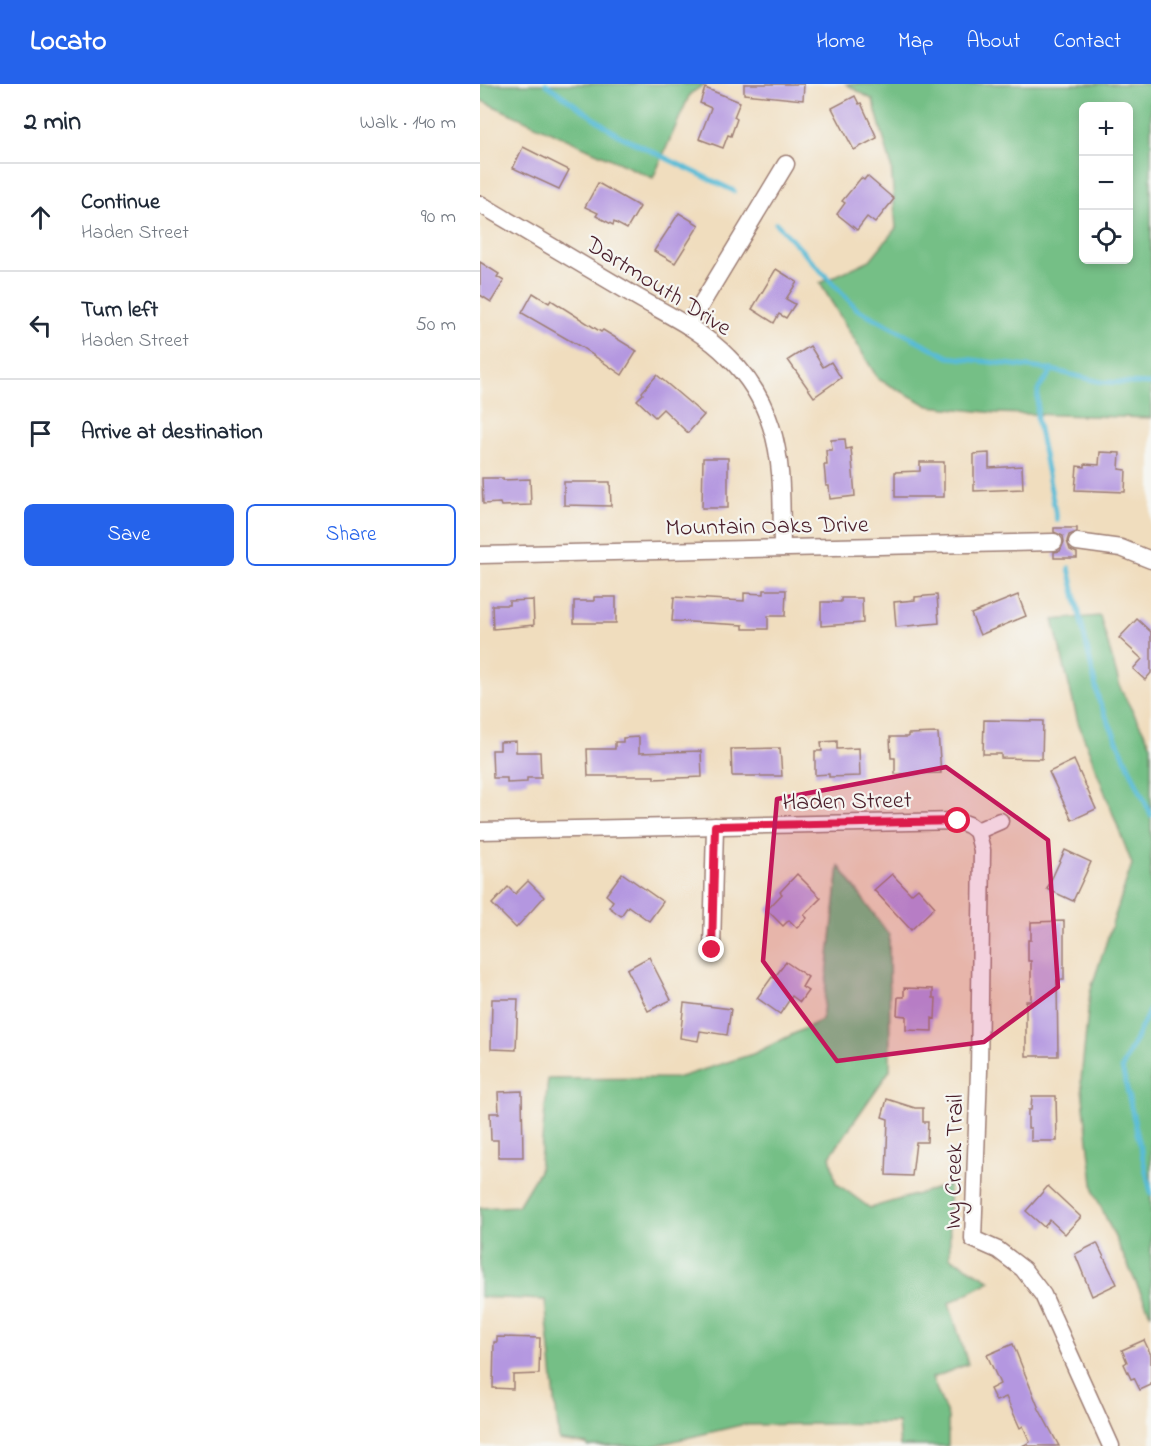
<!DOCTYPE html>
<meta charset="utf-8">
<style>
body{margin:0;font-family:"Indie Flower",sans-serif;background:#f6f6f7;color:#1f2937}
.controls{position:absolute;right:18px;top:18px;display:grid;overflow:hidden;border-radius:9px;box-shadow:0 3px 9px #0003}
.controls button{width:54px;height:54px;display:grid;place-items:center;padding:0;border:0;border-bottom:2px solid #e0e1e3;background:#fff;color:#1f2937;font:30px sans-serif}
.stop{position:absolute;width:18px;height:18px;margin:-14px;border:4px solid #e11d48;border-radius:50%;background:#fff}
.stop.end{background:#e11d48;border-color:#fff;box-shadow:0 2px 6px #0008}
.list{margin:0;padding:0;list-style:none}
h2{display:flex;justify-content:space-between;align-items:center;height:78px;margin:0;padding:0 24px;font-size:26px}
h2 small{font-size:20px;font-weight:400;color:#747a83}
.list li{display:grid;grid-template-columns:39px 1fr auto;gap:18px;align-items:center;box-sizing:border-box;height:108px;padding:0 24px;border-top:2px solid #e0e1e3}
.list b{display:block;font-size:22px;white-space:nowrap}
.list p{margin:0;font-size:20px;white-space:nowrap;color:#747a83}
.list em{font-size:20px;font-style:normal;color:#747a83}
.actions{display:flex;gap:12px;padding:18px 24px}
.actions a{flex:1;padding:14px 0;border:2px solid #2563eb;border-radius:9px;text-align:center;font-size:21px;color:#2563eb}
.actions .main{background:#2563eb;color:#fff}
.icon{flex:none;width:33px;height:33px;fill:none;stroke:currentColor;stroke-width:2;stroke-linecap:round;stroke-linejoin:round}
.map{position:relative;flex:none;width:671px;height:1362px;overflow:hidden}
header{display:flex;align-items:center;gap:36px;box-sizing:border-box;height:84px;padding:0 30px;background:#2563eb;color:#fff}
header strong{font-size:28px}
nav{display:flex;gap:33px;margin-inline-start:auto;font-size:21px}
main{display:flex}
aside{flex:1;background:#fff}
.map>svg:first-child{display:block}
</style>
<header>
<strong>Locato</strong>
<nav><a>Home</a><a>Map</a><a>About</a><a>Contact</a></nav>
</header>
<main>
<aside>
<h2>2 min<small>Walk · 140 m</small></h2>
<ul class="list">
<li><svg class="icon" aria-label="ahead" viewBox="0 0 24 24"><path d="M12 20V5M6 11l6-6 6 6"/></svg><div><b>Continue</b><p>Haden Street</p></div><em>90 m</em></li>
<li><svg class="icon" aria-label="left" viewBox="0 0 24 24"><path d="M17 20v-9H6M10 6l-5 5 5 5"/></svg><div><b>Turn left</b><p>Haden Street</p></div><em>50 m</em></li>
<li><svg class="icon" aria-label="arrive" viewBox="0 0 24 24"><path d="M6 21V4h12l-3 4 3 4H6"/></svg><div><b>Arrive at destination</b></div></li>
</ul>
<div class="actions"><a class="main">Save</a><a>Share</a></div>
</aside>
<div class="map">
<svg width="671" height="1362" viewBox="0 0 671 1362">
<rect width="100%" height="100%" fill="#f6f6f2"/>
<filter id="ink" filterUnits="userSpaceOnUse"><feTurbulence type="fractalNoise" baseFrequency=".0167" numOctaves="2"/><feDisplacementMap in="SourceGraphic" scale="12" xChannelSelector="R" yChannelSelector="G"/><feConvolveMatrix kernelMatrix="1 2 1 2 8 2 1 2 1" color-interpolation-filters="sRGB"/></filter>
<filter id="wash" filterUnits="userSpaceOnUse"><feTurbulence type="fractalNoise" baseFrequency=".008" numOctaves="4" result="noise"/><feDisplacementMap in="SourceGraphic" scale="24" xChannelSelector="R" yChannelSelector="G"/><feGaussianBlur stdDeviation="1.35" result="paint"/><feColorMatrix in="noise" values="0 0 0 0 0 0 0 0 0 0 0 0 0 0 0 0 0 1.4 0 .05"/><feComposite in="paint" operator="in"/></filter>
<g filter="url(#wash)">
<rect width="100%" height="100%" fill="#f0ddbe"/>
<!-- forest -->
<g fill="#74bf86" stroke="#5f6f58" stroke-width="1.5" fill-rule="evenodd">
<path d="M 0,0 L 225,0 L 210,10 L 173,94 L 0,16 Z"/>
<path d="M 366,0 L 671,0 L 671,334 L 516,329 L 449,322 L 398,295 L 340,199 L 390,176 L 416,144 L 411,81 L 393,16 ZM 604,22 L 648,22 L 648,176 L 604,176 Z"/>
<path d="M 620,532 L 641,606 L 671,661 L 671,1231 L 614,1108 L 601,996 L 610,908 L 652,780 L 598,638 L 573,536 Z"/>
<path d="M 359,782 L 409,851 L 410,986 L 350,1072 L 356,1099 L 390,1124 L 469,1101 L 470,1173 L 511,1197 L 469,1219 L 488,1280 L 452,1294 L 468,1333 L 468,1362 L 420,1362 L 418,1339 L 261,1341 L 173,1362 L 107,1362 L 107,1360 L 79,1356 L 65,1216 L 0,1213 L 0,1124 L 38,1122 L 59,1087 L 68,995 L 197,994 L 273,970 L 342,936 Z"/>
</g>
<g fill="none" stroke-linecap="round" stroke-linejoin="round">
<!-- stream -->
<g stroke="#58bbd6" stroke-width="5">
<path d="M 66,0 L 138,51 L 254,107"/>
<path d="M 296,139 L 377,225 L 469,273 L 572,286 L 621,298 L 671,300"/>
<path d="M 572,286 L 558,306 L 557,335 L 577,436"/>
<path d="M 589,484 L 619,617 L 671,731"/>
<path d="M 671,923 L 642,984 L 671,1109"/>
</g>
</g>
<g id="blocks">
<!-- building -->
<g fill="#b497e0">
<path d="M 264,0 L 324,0 L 323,16 L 264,10 Z"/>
<path d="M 225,4 L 260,18 L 254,33 L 257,35 L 251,52 L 248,51 L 243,64 L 219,55 L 231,24 L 220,19 Z"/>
<path d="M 375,12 L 379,20 L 381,19 L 397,54 L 374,66 L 352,24 Z"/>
<path d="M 43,63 L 89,86 L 79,105 L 33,84 Z"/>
<path d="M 387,92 L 414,115 L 395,139 L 387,133 L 377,146 L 357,130 L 365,119 L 362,117 L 381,94 L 384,96 Z"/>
<path d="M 118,99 L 160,123 L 147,145 L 134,138 L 133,141 L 116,132 L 118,129 L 105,123 Z"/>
<path d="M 199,129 L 219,141 L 195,179 L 174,167 Z"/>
<path d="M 0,178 L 19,190 L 17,193 L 24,197 L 11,218 L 0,211 Z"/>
<path d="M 296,185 L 317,198 L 306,215 L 315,220 L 306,234 L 299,230 L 294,239 L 272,225 Z"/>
<path d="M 53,209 L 69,219 L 71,216 L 121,248 L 123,246 L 157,267 L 142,291 L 101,263 L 42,229 Z"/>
<path d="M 330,262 L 343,283 L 351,278 L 361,294 L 334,313 L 308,276 Z"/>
<path d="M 177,291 L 224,331 L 208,349 L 183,325 L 175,333 L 157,316 L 163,310 L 162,308 Z"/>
<path d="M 365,355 L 366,365 L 371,364 L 375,412 L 350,415 L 349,402 L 346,402 L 344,381 L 347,381 L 346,366 L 352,366 L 351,356 Z"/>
<path d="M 620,368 L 640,369 L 639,385 L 646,386 L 645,408 L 595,406 L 597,382 L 605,383 L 605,380 L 619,381 Z"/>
<path d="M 509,369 L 509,384 L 542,382 L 543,405 L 494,407 L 494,370 Z"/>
<path d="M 223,374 L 248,374 L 248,424 L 222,424 Z"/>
<path d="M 440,378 L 464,378 L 464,413 L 415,413 L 415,388 L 440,387 Z"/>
<path d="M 2,394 L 23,394 L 23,396 L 50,395 L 51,421 L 21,422 L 20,419 L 3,420 Z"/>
<path d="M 84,398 L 130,398 L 131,422 L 84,421 Z"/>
<path d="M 574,444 L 597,444 L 597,448 L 589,451 L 587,457 L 590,466 L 597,469 L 597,474 L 574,474 L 574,468 L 580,467 L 584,458 L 583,452 L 574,448 Z"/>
<path d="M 284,506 L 306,506 L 305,532 L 288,532 L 288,545 L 263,545 L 263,541 L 192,537 L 194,513 L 264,517 L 264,509 L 284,510 Z"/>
<path d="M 457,511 L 459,539 L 416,543 L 414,518 L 435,516 L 435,513 Z"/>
<path d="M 538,511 L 546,532 L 500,551 L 491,530 Z"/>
<path d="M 114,513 L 136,513 L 136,539 L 94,539 L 94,517 L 114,517 Z"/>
<path d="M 361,514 L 382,514 L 383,539 L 341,542 L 341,518 L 361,518 Z"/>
<path d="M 53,516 L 54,541 L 13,545 L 12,521 L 29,521 L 29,517 Z"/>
<path d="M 657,535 L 671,548 L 671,589 L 665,596 L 653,585 L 662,575 L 639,554 Z"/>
<path d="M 504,636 L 563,637 L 562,675 L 521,674 L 521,670 L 503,670 Z"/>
<path d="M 458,649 L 461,689 L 415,690 L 415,674 L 411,674 L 410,653 L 428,653 L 428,650 Z"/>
<path d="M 159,653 L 159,669 L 221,667 L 222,693 L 174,695 L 174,692 L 108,692 L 107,665 L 135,665 L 135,658 L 143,658 L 143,654 Z"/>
<path d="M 36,657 L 36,668 L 60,668 L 61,694 L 47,694 L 47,698 L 27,699 L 27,694 L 13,694 L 12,666 L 20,666 L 20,658 Z"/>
<path d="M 357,657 L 357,665 L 379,664 L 380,692 L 349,693 L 349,690 L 335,691 L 335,667 L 342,667 L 341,658 Z"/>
<path d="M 300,664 L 302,692 L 252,692 L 251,665 Z"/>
<path d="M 594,676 L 616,725 L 592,736 L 569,688 Z"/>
<path d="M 585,766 L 611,778 L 593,817 L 567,805 Z"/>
<path d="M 142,789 L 183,818 L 169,837 L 148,822 L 141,832 L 129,823 L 133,817 L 126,811 Z"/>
<path d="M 317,790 L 341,814 L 324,831 L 327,834 L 317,844 L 309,836 L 303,842 L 287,826 L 302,810 L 300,808 Z"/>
<path d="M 412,790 L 431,810 L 438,804 L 455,823 L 431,846 L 394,806 Z"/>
<path d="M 48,797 L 64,813 L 36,844 L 12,820 L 28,803 L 35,810 Z"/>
<path d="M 584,837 L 584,896 L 577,896 L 578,972 L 546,972 L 546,917 L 551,917 L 551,877 L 548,877 L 548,856 L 551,856 L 551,838 Z"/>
<path d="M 169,873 L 191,916 L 168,927 L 147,885 Z"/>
<path d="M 306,878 L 328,893 L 322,903 L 328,907 L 320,918 L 312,912 L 300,930 L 277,914 L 292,893 L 294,894 Z"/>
<path d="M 424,904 L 453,905 L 453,914 L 456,914 L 455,935 L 452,934 L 452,947 L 426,946 L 426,932 L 417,931 L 418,913 L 424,913 Z"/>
<path d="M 12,915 L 38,915 L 36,966 L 11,965 Z"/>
<path d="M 204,919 L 251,925 L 247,951 L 220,947 L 218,957 L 200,954 Z"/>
<path d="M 42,1007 L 43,1073 L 18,1073 L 18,1056 L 11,1056 L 10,1029 L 19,1029 L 18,1008 Z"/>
<path d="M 552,1012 L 576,1012 L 577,1057 L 551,1057 L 551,1044 L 548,1044 L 548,1026 L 551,1026 Z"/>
<path d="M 407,1015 L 435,1024 L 443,1024 L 443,1038 L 448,1038 L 447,1058 L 436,1058 L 432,1092 L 406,1091 L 408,1035 L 402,1033 Z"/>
<path d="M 568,1102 L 601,1133 L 585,1150 L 570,1136 L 564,1143 L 546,1127 Z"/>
<path d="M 617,1159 L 637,1200 L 612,1212 L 595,1170 Z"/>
<path d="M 17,1253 L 60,1254 L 59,1290 L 33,1291 L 33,1305 L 13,1304 L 14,1258 L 17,1258 Z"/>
<path d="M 664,1256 L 671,1271 L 671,1301 L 660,1306 L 654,1294 L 651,1295 L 644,1280 L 647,1278 L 642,1266 Z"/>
<path d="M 533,1260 L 559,1325 L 579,1362 L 542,1362 L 550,1358 L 543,1342 L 540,1344 L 526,1313 L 516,1317 L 510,1305 L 520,1300 L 507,1271 Z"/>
</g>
</g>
</g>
<g filter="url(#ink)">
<use href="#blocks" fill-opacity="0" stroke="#9d7e74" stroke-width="1.5"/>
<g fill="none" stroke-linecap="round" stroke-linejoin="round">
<defs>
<g id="minor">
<path d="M 0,120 C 52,151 105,182 157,213 C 188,231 223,247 248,273 C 268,292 283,317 291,342 C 304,381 301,424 302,464"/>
<path d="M 208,242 L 306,80"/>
<path d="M 597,458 L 641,464 L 671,476"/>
<path d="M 0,471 L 574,458"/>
<path d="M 0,747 L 478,737 L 489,741 L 497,747"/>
<path d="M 497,747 L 502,766 L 499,987 L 493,1155 L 518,1166 L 543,1185 L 563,1211 L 631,1362"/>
<path d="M 497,747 L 520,737"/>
<path d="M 232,865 L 235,742"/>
</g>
</defs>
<!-- minor casing -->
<use href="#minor" stroke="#9d7e74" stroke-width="19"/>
<!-- minor -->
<use href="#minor" stroke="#fff" stroke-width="16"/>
</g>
</g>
<g fill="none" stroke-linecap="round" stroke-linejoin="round" filter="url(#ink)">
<!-- route -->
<path stroke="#e11d48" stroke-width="8" d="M 232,866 L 235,742 L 478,737"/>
</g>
<!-- marked area -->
<path fill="#c2185b" fill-opacity="0.2" stroke="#c2185b" stroke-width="4.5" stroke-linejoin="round" d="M 466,683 L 568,756 L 578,903 L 504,958 L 357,977 L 283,877 L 297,715 Z"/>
<g text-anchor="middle" stroke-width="4.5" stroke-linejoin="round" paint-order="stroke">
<!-- street labels -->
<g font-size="24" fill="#4a1f2b" stroke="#f6f6f2">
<text transform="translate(179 201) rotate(32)" y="8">Dartmouth Drive</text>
<text transform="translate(287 441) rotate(-1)" y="8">Mountain Oaks Drive</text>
<text transform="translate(367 716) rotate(-1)" y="8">Haden Street</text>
<text transform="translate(473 1078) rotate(-89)" y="8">Ivy Creek Trail</text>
</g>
</g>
</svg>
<div class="controls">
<button>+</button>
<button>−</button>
<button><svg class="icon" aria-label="locate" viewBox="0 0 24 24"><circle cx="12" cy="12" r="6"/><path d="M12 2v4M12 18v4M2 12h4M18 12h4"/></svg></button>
</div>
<div class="stop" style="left:478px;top:737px"></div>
<div class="stop end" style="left:232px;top:866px"></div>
</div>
</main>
